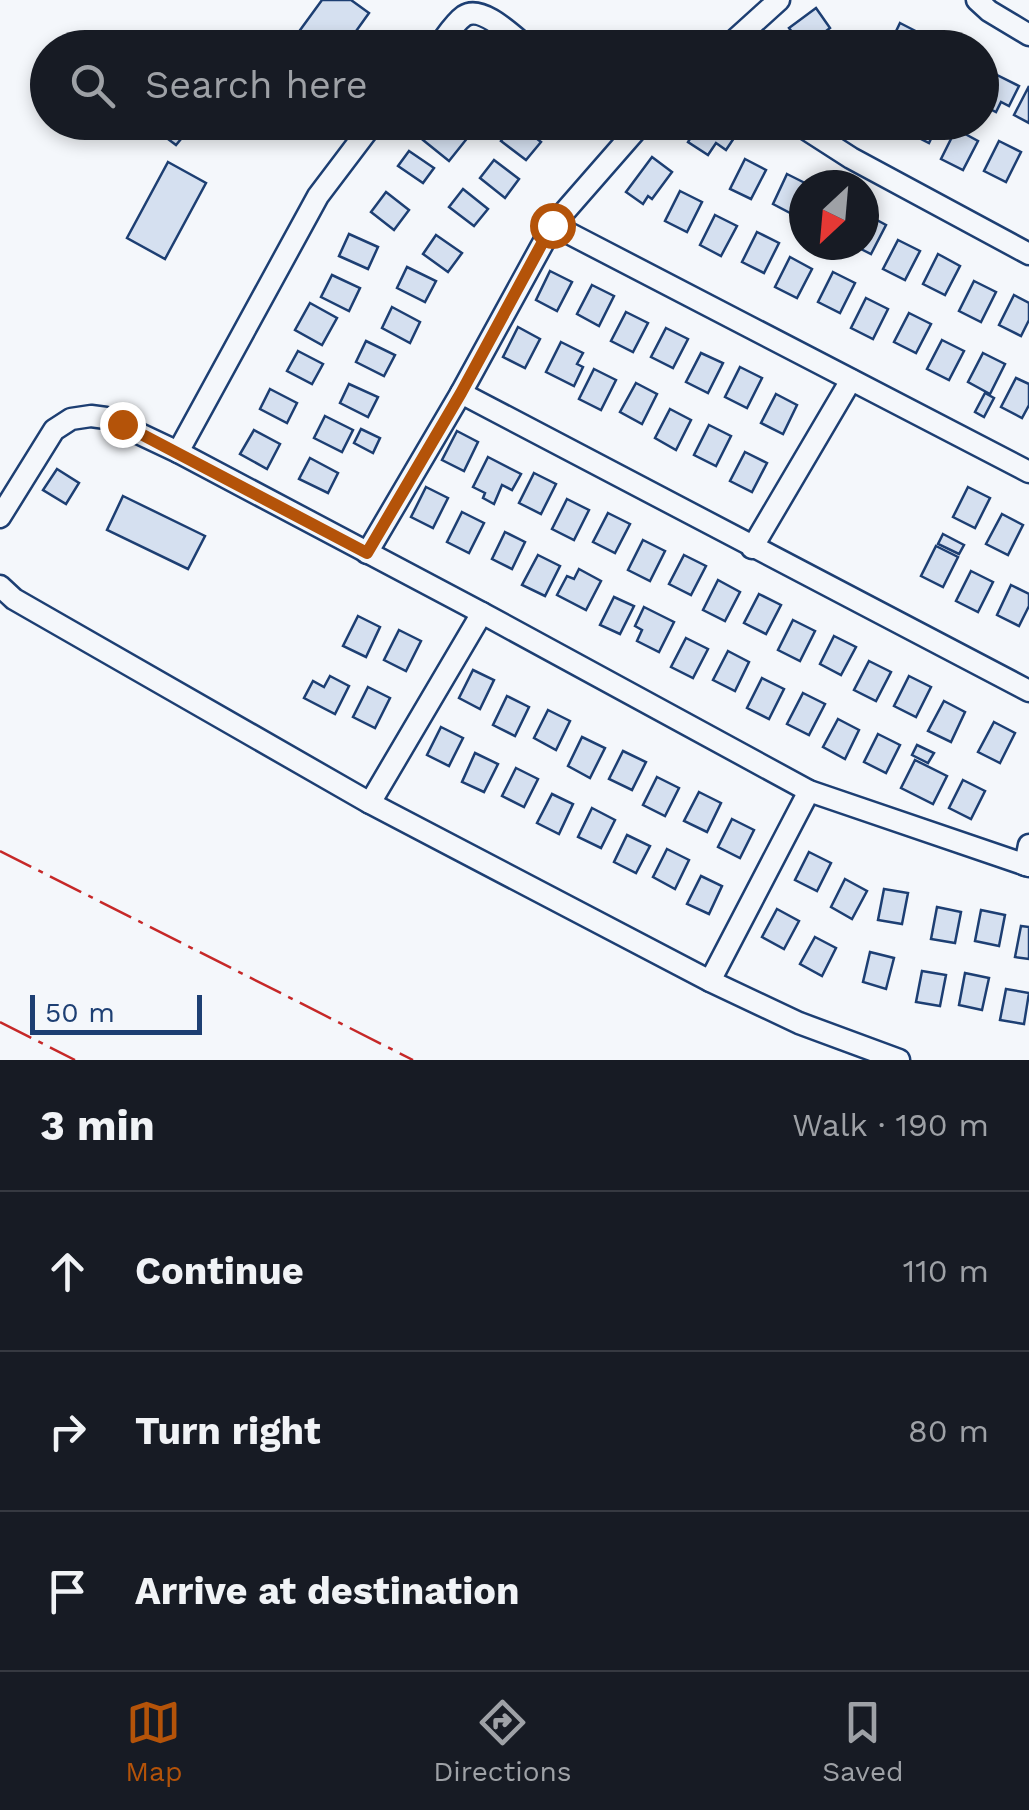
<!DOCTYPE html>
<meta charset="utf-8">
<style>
body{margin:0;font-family:"Work Sans",sans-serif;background:#242831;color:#f1f3f6}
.compass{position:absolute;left:789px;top:170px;width:90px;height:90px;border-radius:50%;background:#171b24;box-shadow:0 5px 15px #0003;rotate:206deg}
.scale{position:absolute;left:30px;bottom:25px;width:172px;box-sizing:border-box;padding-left:10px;border:5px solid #1d3f73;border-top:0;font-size:28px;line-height:35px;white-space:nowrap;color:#1d3f73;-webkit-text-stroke:8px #f4f7fb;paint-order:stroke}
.stop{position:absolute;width:30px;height:30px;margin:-22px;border:8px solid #b45309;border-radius:50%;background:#fff}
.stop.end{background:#b45309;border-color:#fff;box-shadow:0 2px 10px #0008}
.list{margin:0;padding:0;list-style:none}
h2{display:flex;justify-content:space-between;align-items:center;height:130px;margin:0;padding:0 40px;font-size:42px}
h2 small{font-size:32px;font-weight:400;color:#9ea1a6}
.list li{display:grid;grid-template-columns:65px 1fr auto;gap:30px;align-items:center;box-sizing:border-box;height:160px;padding:0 40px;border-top:2px solid #363941}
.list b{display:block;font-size:38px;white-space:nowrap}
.list em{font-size:32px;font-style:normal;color:#9ea1a6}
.icon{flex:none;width:55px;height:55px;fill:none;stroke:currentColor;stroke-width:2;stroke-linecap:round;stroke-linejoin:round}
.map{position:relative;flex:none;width:1029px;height:1060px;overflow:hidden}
.search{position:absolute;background:#171b24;box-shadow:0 5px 15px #0003;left:30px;right:30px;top:30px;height:110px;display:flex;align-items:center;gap:25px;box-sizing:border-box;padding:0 35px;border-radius:55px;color:#9ea1a6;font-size:38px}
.sheet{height:610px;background:#171b24}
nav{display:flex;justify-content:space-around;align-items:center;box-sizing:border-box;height:140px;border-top:2px solid #363941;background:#171b24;font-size:28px;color:#9ea1a6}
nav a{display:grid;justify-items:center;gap:5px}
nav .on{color:#b45309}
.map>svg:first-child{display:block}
</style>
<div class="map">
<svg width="1029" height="1060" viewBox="0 0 1029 1060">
<rect width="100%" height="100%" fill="#f4f7fb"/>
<!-- building -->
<g fill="#d5e0f0" stroke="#1d3f73" stroke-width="2.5">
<path d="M 322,0 L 351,0 L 369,13 L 344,48 L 287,48 Z"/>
<path d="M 816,8 L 830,28 L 804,48 L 789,28 Z"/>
<path d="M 900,23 L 931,39 L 926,48 L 888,48 Z"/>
<path d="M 989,71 L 1019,86 L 1009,106 L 1001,102 L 996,112 L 982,105 L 982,86 Z"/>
<path d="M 1029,86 L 1029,123 L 1014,115 Z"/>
<path d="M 175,122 L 185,122 L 191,127 L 176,145 L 164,136 Z"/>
<path d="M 437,122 L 453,122 L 469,136 L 449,161 L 423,140 Z"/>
<path d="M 516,122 L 541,142 L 526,160 L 501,141 Z"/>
<path d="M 700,122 L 719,122 L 726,127 L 724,131 L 734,138 L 726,150 L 716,143 L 708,155 L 688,142 Z"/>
<path d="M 912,122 L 939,122 L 929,143 L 907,132 Z"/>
<path d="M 956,129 L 978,141 L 963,170 L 941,159 Z"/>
<path d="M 999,141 L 1021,152 L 1006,182 L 984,171 Z"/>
<path d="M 409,151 L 434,168 L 423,183 L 398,166 Z"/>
<path d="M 652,157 L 672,172 L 652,199 L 648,196 L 643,204 L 626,192 Z"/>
<path d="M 745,159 L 766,170 L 751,199 L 730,189 Z"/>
<path d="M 494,160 L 519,179 L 505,198 L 480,178 Z"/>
<path d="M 168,162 L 206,183 L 165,259 L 127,238 Z"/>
<path d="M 787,174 L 809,185 L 804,185 L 804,195 L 794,215 L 773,204 Z"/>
<path d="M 463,189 L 488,209 L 474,226 L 449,207 Z"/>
<path d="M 680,191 L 702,202 L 687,232 L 665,221 Z"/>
<path d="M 386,192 L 409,210 L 394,230 L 371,212 Z"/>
<path d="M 864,213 L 886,225 L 871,254 L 853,245 L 864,245 Z"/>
<path d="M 715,215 L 737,226 L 721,256 L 700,245 Z"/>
<path d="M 757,232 L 779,243 L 764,273 L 742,262 Z"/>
<path d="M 349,234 L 378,247 L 368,269 L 339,256 Z"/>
<path d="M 436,235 L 462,253 L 448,272 L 423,254 Z"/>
<path d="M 898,240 L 920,251 L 905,280 L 883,269 Z"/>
<path d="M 938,254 L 960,266 L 945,295 L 923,284 Z"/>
<path d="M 790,257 L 812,269 L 797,298 L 775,287 Z"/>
<path d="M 407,267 L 436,281 L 425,302 L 397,288 Z"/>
<path d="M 550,271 L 572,282 L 557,311 L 536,300 Z"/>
<path d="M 833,272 L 855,283 L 840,313 L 818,302 Z"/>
<path d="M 332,275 L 360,288 L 349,311 L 321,297 Z"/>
<path d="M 974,281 L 996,292 L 981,322 L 959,311 Z"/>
<path d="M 592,285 L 614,296 L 599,326 L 577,314 Z"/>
<path d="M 1014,295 L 1029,303 L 1029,320 L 1021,336 L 999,325 Z"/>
<path d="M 866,298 L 888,309 L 873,339 L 851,328 Z"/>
<path d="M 310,303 L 337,318 L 322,345 L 295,330 Z"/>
<path d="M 392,307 L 420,322 L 410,343 L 382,328 Z"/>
<path d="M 626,312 L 648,323 L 633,352 L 611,341 Z"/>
<path d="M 909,313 L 931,324 L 916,353 L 894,342 Z"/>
<path d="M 518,327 L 540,339 L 525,368 L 503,357 Z"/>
<path d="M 666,328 L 688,339 L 673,368 L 651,357 Z"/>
<path d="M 942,340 L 964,351 L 949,380 L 927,369 Z"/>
<path d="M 366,341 L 395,355 L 384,376 L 356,362 Z"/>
<path d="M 561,342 L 583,353 L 577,364 L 583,367 L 574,386 L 546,372 Z"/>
<path d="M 298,351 L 323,364 L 312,384 L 287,371 Z"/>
<path d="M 701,353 L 723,363 L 708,393 L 686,382 Z"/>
<path d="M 983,353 L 1005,364 L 990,394 L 968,382 Z"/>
<path d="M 740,367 L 762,378 L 747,408 L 725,397 Z"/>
<path d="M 594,369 L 616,380 L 601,410 L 579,399 Z"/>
<path d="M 1016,378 L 1029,384 L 1029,405 L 1022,418 L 1001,407 Z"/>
<path d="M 636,383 L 657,394 L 642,424 L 620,412 Z"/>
<path d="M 349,384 L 378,397 L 368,417 L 340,403 Z"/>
<path d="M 270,389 L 297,403 L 287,423 L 260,409 Z"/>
<path d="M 985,393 L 994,398 L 984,417 L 975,412 Z"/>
<path d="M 776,394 L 797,405 L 783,434 L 761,423 Z"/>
<path d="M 670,409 L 691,420 L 676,450 L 655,438 Z"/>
<path d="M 325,416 L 353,430 L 342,452 L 314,438 Z"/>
<path d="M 709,425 L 731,436 L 716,466 L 694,455 Z"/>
<path d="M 361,429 L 380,438 L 373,453 L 354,443 Z"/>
<path d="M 254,430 L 280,444 L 267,469 L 240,454 Z"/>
<path d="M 457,431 L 478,442 L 464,471 L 442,460 Z"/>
<path d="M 745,452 L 767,463 L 752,492 L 730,481 Z"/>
<path d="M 488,457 L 521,474 L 512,490 L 502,485 L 494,504 L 483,498 L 485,493 L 473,487 Z"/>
<path d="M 310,458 L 338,473 L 328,493 L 299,479 Z"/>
<path d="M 57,469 L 79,483 L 66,504 L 43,490 Z"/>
<path d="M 534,473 L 556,484 L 541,514 L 519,503 Z"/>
<path d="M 426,487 L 448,498 L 433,528 L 411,517 Z"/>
<path d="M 968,487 L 990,498 L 975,528 L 953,517 Z"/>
<path d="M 123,496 L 205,536 L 188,569 L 107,530 Z"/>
<path d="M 567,499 L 589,510 L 574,540 L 552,529 Z"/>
<path d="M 462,512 L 484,523 L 469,553 L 447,542 Z"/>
<path d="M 608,513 L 630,524 L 615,553 L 593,542 Z"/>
<path d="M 1002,514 L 1023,525 L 1008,555 L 986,544 Z"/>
<path d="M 505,532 L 525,542 L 512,569 L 492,559 Z"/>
<path d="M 943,534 L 964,545 L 959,554 L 938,544 Z"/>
<path d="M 643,540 L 665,551 L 650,581 L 628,570 Z"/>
<path d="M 936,546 L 958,557 L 943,587 L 921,576 Z"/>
<path d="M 538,555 L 560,566 L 545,596 L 522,585 Z"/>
<path d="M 684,555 L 706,566 L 691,595 L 669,584 Z"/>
<path d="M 579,569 L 601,581 L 586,610 L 557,595 L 567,576 L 574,579 Z"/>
<path d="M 971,571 L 993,582 L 978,612 L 956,601 Z"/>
<path d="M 718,580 L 740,592 L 725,621 L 703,610 Z"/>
<path d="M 1011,585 L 1029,594 L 1029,606 L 1019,626 L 997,615 Z"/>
<path d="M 759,594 L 781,605 L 766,634 L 744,623 Z"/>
<path d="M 614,597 L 634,606 L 620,634 L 600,625 Z"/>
<path d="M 644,607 L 674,622 L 659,652 L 637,641 L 642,630 L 635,626 Z"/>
<path d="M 358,616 L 380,627 L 366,657 L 343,646 Z"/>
<path d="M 793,620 L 815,631 L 800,661 L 778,650 Z"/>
<path d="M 399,630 L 421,641 L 406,671 L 384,660 Z"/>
<path d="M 834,636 L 856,647 L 841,675 L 820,664 Z"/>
<path d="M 686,638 L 708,649 L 693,678 L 671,667 Z"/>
<path d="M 728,651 L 749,662 L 735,691 L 713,680 Z"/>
<path d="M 869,661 L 891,672 L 876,701 L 854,690 Z"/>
<path d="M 473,670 L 494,680 L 480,709 L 459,698 Z"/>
<path d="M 330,676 L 349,686 L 335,714 L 304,698 L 313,681 L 324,687 Z"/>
<path d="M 909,676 L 931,687 L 916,717 L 894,706 Z"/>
<path d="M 762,678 L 784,689 L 769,719 L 747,708 Z"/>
<path d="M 368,687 L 390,698 L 375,728 L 353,717 Z"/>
<path d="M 803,693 L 825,704 L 809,735 L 787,724 Z"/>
<path d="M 507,696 L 529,707 L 515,736 L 493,725 Z"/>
<path d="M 944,701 L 965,712 L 951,742 L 928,731 Z"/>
<path d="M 548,710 L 570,721 L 556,750 L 534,738 Z"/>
<path d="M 838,719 L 859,730 L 845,759 L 823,747 Z"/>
<path d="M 994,722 L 1015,733 L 1000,763 L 978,752 Z"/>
<path d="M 441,727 L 463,738 L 449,766 L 427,755 Z"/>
<path d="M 878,734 L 900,745 L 886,773 L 864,762 Z"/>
<path d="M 582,737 L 605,748 L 590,778 L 568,766 Z"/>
<path d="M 917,745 L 934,753 L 928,763 L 912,755 Z"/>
<path d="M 623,751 L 646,762 L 632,790 L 609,779 Z"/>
<path d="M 475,753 L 498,764 L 484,792 L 462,782 Z"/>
<path d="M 915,760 L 947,776 L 933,804 L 901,788 Z"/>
<path d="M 516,768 L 538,779 L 524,807 L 502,796 Z"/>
<path d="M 657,777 L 679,788 L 665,816 L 643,805 Z"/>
<path d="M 963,780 L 985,791 L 971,819 L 949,808 Z"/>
<path d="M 699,792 L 721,803 L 707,832 L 684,821 Z"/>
<path d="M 552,794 L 573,804 L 559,834 L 537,823 Z"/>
<path d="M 592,808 L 615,820 L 601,848 L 578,837 Z"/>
<path d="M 732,819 L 754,830 L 740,858 L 718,847 Z"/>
<path d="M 627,835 L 650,846 L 636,873 L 614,862 Z"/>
<path d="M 667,849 L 689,860 L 675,889 L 653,877 Z"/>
<path d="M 809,852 L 831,863 L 817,891 L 795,880 Z"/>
<path d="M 701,876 L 722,886 L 709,914 L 687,904 Z"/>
<path d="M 845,879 L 867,891 L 852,919 L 831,907 Z"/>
<path d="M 884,889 L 908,893 L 902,924 L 878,920 Z"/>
<path d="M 937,907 L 961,912 L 955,943 L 931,939 Z"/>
<path d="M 777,909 L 799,921 L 784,949 L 762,937 Z"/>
<path d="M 981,910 L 1005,915 L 999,946 L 975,941 Z"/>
<path d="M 1021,926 L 1029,927 L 1029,959 L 1015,957 Z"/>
<path d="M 815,937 L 836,948 L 822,976 L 800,964 Z"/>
<path d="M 870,952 L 894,958 L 886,989 L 863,982 Z"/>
<path d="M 922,971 L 946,975 L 940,1006 L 916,1002 Z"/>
<path d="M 965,973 L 989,978 L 982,1010 L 959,1005 Z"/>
<path d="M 1006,989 L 1029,993 L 1024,1024 L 1000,1020 Z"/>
</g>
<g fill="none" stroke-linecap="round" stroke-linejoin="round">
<defs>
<g id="street">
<path d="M 977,0 L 989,11 L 1029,35"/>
<path d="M 437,48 C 445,38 454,23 464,16 C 482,4 514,37 528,48"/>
<path d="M 726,48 L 779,0"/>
<path d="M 795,122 L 851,158 L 1029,254"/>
<path d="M 553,225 L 1029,472"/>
<path d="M 461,393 L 1029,691"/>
<path d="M 178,452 L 318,196 L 374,122"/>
<path d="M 0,517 L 54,430 L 71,419 L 91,416 L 106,418 L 178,452 L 482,613 L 809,791 L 1029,866"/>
<path d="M 752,548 L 851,380"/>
<path d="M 367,553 L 461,393 L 553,225 L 643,122"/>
<path d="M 0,586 L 14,599 L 370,803 L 710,981 L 799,1023 L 899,1060"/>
<path d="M 370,803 L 482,613"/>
<path d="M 1025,865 L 1029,845"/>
<path d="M 710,981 L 809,791"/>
</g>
</defs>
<!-- street casing -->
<use href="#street" stroke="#1d3f73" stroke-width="25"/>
<!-- street -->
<use href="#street" stroke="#f4f7fb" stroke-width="20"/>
<!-- power -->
<g stroke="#c62828" stroke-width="2.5" stroke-dasharray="35 8 5 8" stroke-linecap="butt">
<path d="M 0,851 L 413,1060"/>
<path d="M 0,1022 L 75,1060"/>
</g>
</g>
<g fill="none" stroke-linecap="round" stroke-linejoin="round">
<!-- route -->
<path stroke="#b45309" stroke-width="12" d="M 122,424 L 367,553 L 461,393 L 552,225"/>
</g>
</svg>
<svg class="compass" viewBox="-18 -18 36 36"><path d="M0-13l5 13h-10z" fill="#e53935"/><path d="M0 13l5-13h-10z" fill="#9ea1a6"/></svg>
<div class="scale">50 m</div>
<div class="stop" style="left:552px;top:225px"></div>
<div class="stop end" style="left:122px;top:424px"></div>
<div class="search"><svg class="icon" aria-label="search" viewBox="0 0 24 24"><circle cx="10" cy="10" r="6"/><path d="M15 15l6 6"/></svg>Search here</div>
</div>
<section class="sheet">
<h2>3 min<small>Walk · 190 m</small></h2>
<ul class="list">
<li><svg class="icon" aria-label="ahead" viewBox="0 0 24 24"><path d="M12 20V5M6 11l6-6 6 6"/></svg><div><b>Continue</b></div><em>110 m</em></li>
<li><svg class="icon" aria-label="right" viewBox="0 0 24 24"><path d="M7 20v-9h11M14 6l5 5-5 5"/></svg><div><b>Turn right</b></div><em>80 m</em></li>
<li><svg class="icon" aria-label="arrive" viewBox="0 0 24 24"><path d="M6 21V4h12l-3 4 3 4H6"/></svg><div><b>Arrive at destination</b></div></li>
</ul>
</section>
<nav>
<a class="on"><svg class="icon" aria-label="map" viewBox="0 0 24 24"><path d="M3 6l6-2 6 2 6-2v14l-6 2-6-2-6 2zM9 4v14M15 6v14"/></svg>Map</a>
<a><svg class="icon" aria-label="directions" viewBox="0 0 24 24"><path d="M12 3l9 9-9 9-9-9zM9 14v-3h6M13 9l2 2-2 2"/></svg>Directions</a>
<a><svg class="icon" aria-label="saved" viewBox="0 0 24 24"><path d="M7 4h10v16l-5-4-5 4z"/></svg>Saved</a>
</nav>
